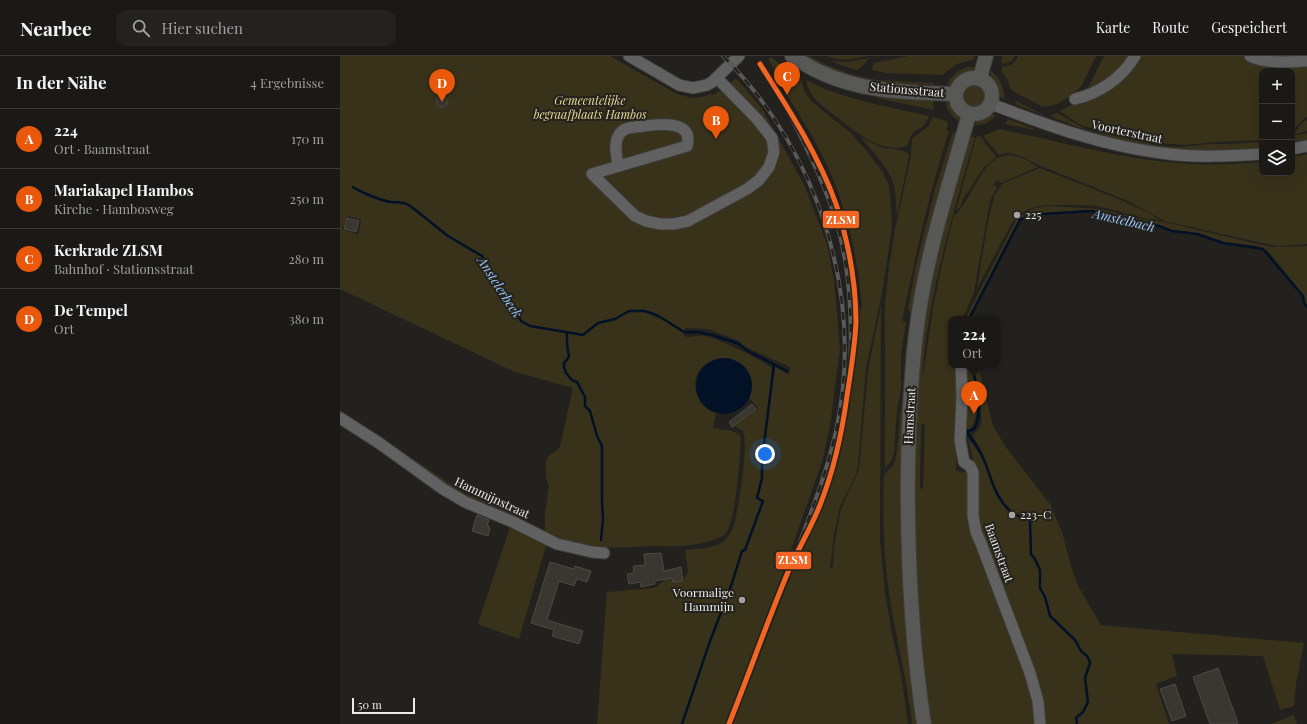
<!DOCTYPE html>
<html lang="de">
<meta charset="utf-8">
<style>
body{margin:0;font-family:"Playfair Display",serif;background:#23221f;color:#f1f3f6}
.controls{position:absolute;right:12px;top:12px;display:grid;overflow:hidden;border-radius:8px;box-shadow:0 4px 16px #0002}
.controls button{width:36px;height:36px;display:grid;place-items:center;padding:0;border:0;border-bottom:1px solid #383835;background:#1a1916;color:#f1f3f6;font:20px sans-serif}
.scale{position:absolute;left:12px;bottom:10px;width:63px;box-sizing:border-box;padding-left:4px;border:2px solid #ebeae7;border-top:0;font-size:11px;line-height:14px;white-space:nowrap;color:#ebeae7;-webkit-text-stroke:3px #23221d;paint-order:stroke}
.you{position:absolute;left:425px;top:398px;width:14px;height:14px;margin:-10px;border:3px solid #fff;border-radius:50%;background:#1a73e8;box-shadow:0 0 0 6px #1a73e833}
.badge{display:grid;place-items:center;width:26px;height:26px;border-radius:50%;background:#ea580c;color:#fff;font-size:13px;font-weight:700}
.pin{position:absolute;translate:-50% -33px;filter:drop-shadow(0 1px 2px #0008)}
.pin::after{content:'';position:absolute;top:21px;width:14px;height:12px;background:inherit;clip-path:polygon(0 0,100% 0,50% 100%)}
.popup{position:absolute;left:608px;top:260px;width:52px;height:52px;box-sizing:border-box;display:grid;place-content:center;border-radius:8px;background:#1a1916;filter:drop-shadow(0 1px 3px #0005);font-size:13px;white-space:nowrap;color:#9fa0a1}
.popup b{font-size:15px;color:#f1f3f6}
.popup::after{content:'';position:absolute;left:50%;top:100%;margin-left:-8px;border:8px solid transparent;border-top-color:#1a1916}
.list{margin:0;padding:0;list-style:none}
h2{display:flex;justify-content:space-between;align-items:center;height:52px;margin:0;padding:0 16px;font-size:17px}
h2 small{font-size:13px;font-weight:400;color:#9fa0a1}
.list li{display:grid;grid-template-columns:26px 1fr auto;gap:12px;align-items:center;box-sizing:border-box;height:60px;padding:0 16px;border-top:1px solid #383835}
.list b{display:block;font-size:15px;white-space:nowrap}
.list p{margin:0;font-size:13px;white-space:nowrap;color:#9fa0a1}
.list em{font-size:13px;font-style:normal;color:#9fa0a1}
.icon{flex:none;width:22px;height:22px;fill:none;stroke:currentColor;stroke-width:2;stroke-linecap:round;stroke-linejoin:round}
.map{position:relative;flex:none;width:967px;height:668px;overflow:hidden}
header{display:flex;align-items:center;gap:24px;box-sizing:border-box;height:56px;padding:0 20px;background:#1a1916;border-bottom:1px solid #383835}
header strong{font-size:19px}
nav{display:flex;gap:22px;margin-inline-start:auto;font-size:14px}
.search{width:280px;height:36px;background:#23221f;display:flex;align-items:center;gap:10px;box-sizing:border-box;padding:0 14px;border-radius:12px;color:#9fa0a1;font-size:15px}
main{display:flex}
aside{flex:1;background:#1a1916}
.map>svg:first-child{display:block}
</style>
<header>
<strong>Nearbee</strong>
<div class="search"><svg class="icon" aria-label="search" viewBox="0 0 24 24"><circle cx="10" cy="10" r="6"/><path d="M15 15l6 6"/></svg>Hier suchen</div>
<nav><a>Karte</a><a>Route</a><a>Gespeichert</a></nav>
</header>
<main>
<aside>
<h2>In der Nähe<small>4 Ergebnisse</small></h2>
<ul class="list">
<li><span class="badge">A</span><div><b>224</b><p>Ort · Baamstraat</p></div><em>170 m</em></li>
<li><span class="badge">B</span><div><b>Mariakapel Hambos</b><p>Kirche · Hambosweg</p></div><em>250 m</em></li>
<li><span class="badge">C</span><div><b>Kerkrade ZLSM</b><p>Bahnhof · Stationsstraat</p></div><em>280 m</em></li>
<li><span class="badge">D</span><div><b>De Tempel</b><p>Ort</p></div><em>380 m</em></li>
</ul>
</aside>
<div class="map">
<svg width="967" height="668" viewBox="0 0 967 668">
<rect width="100%" height="100%" fill="#22211e"/>
<!-- green -->
<g fill="#38321b" fill-rule="evenodd">
<path d="M 0,0 L 270,0 L 337,38 L 352,42 L 362,41 L 371,38 L 373,39 L 383,33 L 396,22 L 423,54 L 465,131 L 487,188 L 494,224 L 500,292 L 490,370 L 482,406 L 434,542 L 385,668 L 257,668 L 267,536 L 315,532 L 326,523 L 332,522 L 333,526 L 343,525 L 348,516 L 345,494 C 357,493 374,493 384,485 C 388,481 391,477 393,472 C 398,458 409,387 403,375 L 394,370 L 392,372 L 391,370 L 393,368 L 394,369 L 418,352 L 409,342 C 427,290 342,291 357,339 C 360,348 367,354 376,357 L 373,372 C 382,374 397,373 401,382 C 400,401 396,466 385,478 C 378,484 360,488 350,489 C 339,491 326,490 314,490 C 286,491 256,494 229,488 L 133,447 L 0,359 L 0,354 L 124,437 L 170,456 L 205,475 L 205,459 L 209,429 C 205,424 205,409 207,403 C 209,398 215,396 219,392 C 220,390 221,388 221,386 L 233,332 L 175,316 L 0,233 ZM 8,160 L 21,164 L 18,179 L 2,173 ZM 345,272 L 368,273 L 399,285 L 406,291 L 450,311 L 449,319 L 435,311 L 434,311 L 433,313 L 425,388 L 423,388 L 424,386 L 432,312 C 418,302 382,284 365,280 C 358,278 351,283 344,280 Z"/>
<path d="M 465,0 L 470,0 L 487,9 L 510,18 L 536,24 L 594,27 L 595,29 L 539,27 L 499,17 Z"/>
<path d="M 487,0 L 527,0 C 513,3 501,6 487,0 Z"/>
<path d="M 569,0 L 635,0 L 634,3 L 617,8 L 602,19 L 546,17 L 532,14 L 534,7 Z"/>
<path d="M 662,0 L 675,0 L 672,5 L 665,8 L 661,6 Z"/>
<path d="M 678,0 L 756,0 L 742,29 L 734,38 L 717,48 L 705,51 L 701,50 L 671,34 L 667,23 L 661,15 L 663,10 C 671,11 675,6 678,0 Z"/>
<path d="M 764,0 L 794,0 L 789,7 L 745,38 Z"/>
<path d="M 798,0 L 904,0 L 906,2 L 967,9 L 967,60 L 952,75 L 952,15 L 922,15 L 922,84 L 875,86 L 845,89 L 821,87 L 779,79 L 740,69 L 720,55 L 734,48 Z"/>
<path d="M 431,1 L 449,15 L 439,22 L 428,3 Z"/>
<path d="M 530,2 C 525,5 523,12 516,14 L 491,5 L 507,6 Z"/>
<path d="M 628,11 L 635,11 C 631,18 615,29 607,30 C 610,20 618,14 628,11 Z"/>
<path d="M 651,15 C 660,22 665,32 664,43 C 656,39 649,24 651,15 Z"/>
<path d="M 455,18 L 461,22 L 464,35 L 472,46 L 512,78 L 524,92 L 542,115 L 549,129 L 552,164 L 551,179 L 542,237 L 526,312 L 518,409 L 516,418 L 500,451 L 494,478 L 490,513 L 493,511 L 494,491 L 501,453 L 519,413 L 528,315 L 541,249 L 540,484 L 545,537 L 552,578 L 562,624 L 568,668 L 393,668 L 453,514 L 477,464 L 491,427 L 502,391 L 509,353 L 518,286 L 517,285 L 518,252 L 522,252 C 518,205 509,159 490,116 C 478,88 461,61 445,36 L 451,32 L 446,23 Z"/>
<path d="M 466,24 C 504,44 547,50 589,60 C 585,71 581,71 573,77 C 568,82 571,89 563,91 C 540,97 513,74 497,61 C 484,51 469,42 466,24 Z"/>
<circle cx="634" cy="40" r="13"/>
<path d="M 537,41 L 593,45 L 594,54 L 537,42 Z"/>
<path d="M 676,45 L 704,59 L 705,60 L 675,48 Z"/>
<path d="M 606,46 C 615,49 619,55 619,65 C 612,62 606,53 606,46 Z"/>
<path d="M 717,57 L 745,73 L 820,90 L 840,91 L 870,88 L 889,88 L 922,86 L 922,92 L 874,95 L 831,94 L 797,88 L 781,84 L 737,71 L 710,60 Z"/>
<path d="M 650,58 L 657,59 L 647,67 L 634,70 L 639,63 Z"/>
<path d="M 592,61 L 607,65 L 608,68 L 606,74 L 609,75 C 589,137 575,201 562,265 L 566,266 L 561,300 L 561,333 L 557,353 L 554,397 L 551,405 L 545,413 L 545,249 L 549,211 L 555,174 L 571,100 L 572,84 L 574,81 L 589,70 Z"/>
<path d="M 668,63 L 695,73 L 696,73 L 694,74 L 665,68 Z"/>
<path d="M 967,63 L 967,75 L 953,79 L 960,69 Z"/>
<path d="M 659,73 C 722,86 784,104 849,108 C 873,109 898,108 922,106 L 922,117 L 952,117 L 952,101 L 967,98 L 967,188 L 939,190 L 931,189 L 824,165 L 788,145 L 701,110 L 678,99 L 667,97 L 659,99 L 643,80 Z"/>
<path d="M 613,76 L 615,77 L 595,151 L 581,210 L 568,592 L 577,668 L 572,668 C 567,621 554,576 548,529 C 543,493 543,456 544,419 L 554,408 L 557,396 L 560,360 L 565,322 L 565,297 L 571,258 L 568,252 L 576,209 L 595,133 Z"/>
<path d="M 967,77 L 967,85 L 952,88 L 952,80 Z"/>
<path d="M 640,80 L 656,101 L 644,111 L 628,136 C 621,141 624,149 616,155 L 636,81 Z"/>
<path d="M 520,81 C 527,84 534,88 541,91 C 551,94 562,91 569,99 L 557,160 C 556,149 556,137 553,126 C 548,111 531,93 520,81 Z"/>
<path d="M 630,81 L 635,81 C 613,159 586,245 582,326 L 593,252 L 602,208 L 614,158 L 616,158 C 642,130 646,75 698,111 L 661,127 L 657,124 L 653,128 L 657,131 L 650,145 L 634,236 L 623,263 L 611,263 L 611,309 L 620,309 L 616,415 L 628,416 L 632,448 L 676,583 L 699,668 L 589,668 L 581,609 L 573,454 L 576,324 L 586,251 L 599,192 ZM 581,367 L 585,369 L 583,433 L 580,432 Z"/>
<path d="M 700,112 L 776,142 L 809,157 L 820,164 C 800,164 781,155 762,151 C 751,149 739,149 728,149 C 706,149 686,147 672,167 L 637,232 L 647,171 L 654,140 L 662,128 Z"/>
<path d="M 710,150 L 760,153 L 802,163 L 824,166 L 931,191 L 967,190 L 967,250 L 965,246 L 964,240 L 928,195 L 918,190 L 883,186 L 860,178 L 833,174 L 819,170 L 751,154 L 705,157 L 680,163 L 668,184 L 628,263 L 625,263 L 676,164 C 685,154 696,151 710,150 Z"/>
<path d="M 622,309 L 630,309 C 635,326 643,357 630,373 L 623,373 Z"/>
<path d="M 633,309 L 638,309 L 653,370 L 665,390 L 710,448 L 722,476 L 731,510 L 738,530 L 761,569 L 964,587 L 956,628 L 954,650 L 940,654 L 923,600 L 832,598 L 837,620 L 816,628 L 829,668 L 703,668 L 699,639 L 699,630 L 639,477 L 635,410 L 628,383 L 641,399 L 643,403 L 645,402 L 633,380 C 634,376 640,374 641,368 C 644,357 635,322 633,309 Z"/>
<path d="M 171,468 L 205,486 L 206,490 L 179,583 L 138,568 Z"/>
<path d="M 953,659 L 957,668 L 931,668 Z"/>
</g>
<!-- water -->
<circle fill="#031127" cx="384" cy="330" r="28"/>
<g fill="none" stroke-linecap="round" stroke-linejoin="round">
<!-- stream -->
<g stroke="#031127" stroke-width="2.5">
<path d="M 13,131 C 20,136 42,145 51,146 C 59,147 61,145 69,149 L 108,180 L 142,200 L 163,233 L 181,265 L 190,270 L 243,279 L 258,267 L 275,263 L 289,255 L 304,255 L 311,257 L 320,261 L 344,276 L 358,276 L 372,279 L 397,287 L 408,295 L 447,315"/>
<path d="M 629,263 L 680,164 L 687,161 L 702,158 L 752,155 L 819,170 L 832,175 L 857,178 L 883,187 L 923,193 L 963,240 L 964,247 L 967,251"/>
<path d="M 227,276 L 227,288 L 229,301 L 224,307 L 224,311 L 226,317 L 232,324 L 237,326 L 245,341 L 245,350 L 250,355 L 257,380 L 262,390 L 262,445 L 263,463 L 261,484"/>
<path d="M 625,376 L 634,373 C 644,355 637,328 631,309"/>
<path d="M 627,376 C 632,384 639,392 643,402 C 652,421 653,440 671,456 C 676,460 684,461 690,465 L 691,498 L 695,503 L 700,514 L 700,532 L 705,541 L 710,560 L 735,584 L 741,595 L 747,600 L 749,604 L 750,607 L 745,622 L 748,646 L 743,656 L 736,662 L 737,668"/>
<path d="M 424,388 L 434,309"/>
<path d="M 342,668 L 369,588 L 392,527 L 402,495 L 405,494 L 423,445 L 417,442 L 422,422 L 422,398"/>
</g>
</g>
<!-- building -->
<g fill="#39372f" stroke="#4a4947">
<circle cx="102" cy="46" r="5.5"/>
<path d="M 7,162 L 19,165 L 16,176 L 4,173 Z"/>
<path d="M 412,348 L 416,353 L 392,371 L 389,366 Z"/>
<path d="M 137,459 L 149,464 L 147,469 L 149,470 L 148,472 L 150,472 L 148,480 L 132,475 Z"/>
<path d="M 321,497 L 324,515 L 341,511 L 343,525 L 333,526 L 332,522 L 314,525 L 315,528 L 301,531 L 300,526 L 289,528 L 287,518 L 294,517 L 293,510 L 305,509 L 304,498 Z"/>
<path d="M 210,506 L 234,513 L 235,510 L 251,515 L 247,526 L 237,523 L 234,530 L 219,525 L 207,564 L 243,575 L 239,588 L 212,580 L 214,574 L 191,567 Z"/>
<path d="M 878,612 L 898,667 L 894,668 L 870,668 L 853,621 Z"/>
<path d="M 835,628 L 846,660 L 832,665 L 820,633 Z"/>
</g>
<g fill="none" stroke-linecap="round" stroke-linejoin="round">
<defs>
<g id="minor">
<path d="M 289,0 L 339,29 L 353,32 L 367,29 L 372,26 L 399,0"/>
<path d="M 910,0 C 925,8 951,6 967,5"/>
<path d="M 735,43 C 760,37 782,22 795,0"/>
<path d="M 651,48 C 707,69 762,90 821,97 C 855,102 889,100 922,98"/>
<path d="M 952,93 L 967,90"/>
<path d="M 278,110 C 277,100 273,87 279,79 C 280,77 283,74 286,73 C 291,71 299,71 304,70 C 321,68 354,64 347,90 L 252,118 L 295,160 L 306,165 L 320,168 L 334,168 L 348,165 L 407,133 L 419,124 L 429,111 L 434,96 L 432,82 L 417,63 L 377,22"/>
<path d="M 621,309 L 622,340 L 620,384 L 624,406 L 630,410 L 633,416 L 633,460 L 636,476 L 640,485 L 690,617 L 698,645 L 700,668"/>
<path d="M 0,362 L 39,387 L 103,433 L 125,446 L 173,466 L 217,488 L 252,496 L 264,497"/>
</g>
<g id="major">
<path d="M 452,0 C 503,36 557,36 616,38"/>
<circle cx="634" cy="40" r="18"/>
<path d="M 640,22 L 646,0"/>
<path d="M 584,668 C 571,583 567,497 568,411 C 569,359 571,307 579,256 C 589,189 611,123 629,58"/>
</g>
</defs>
<!-- minor casing -->
<use href="#minor" stroke="#3d3d3b" stroke-width="13"/>
<!-- major casing -->
<use href="#major" stroke="#3d3d3b" stroke-width="16"/>
<!-- minor -->
<use href="#minor" stroke="#616161" stroke-width="11"/>
<!-- major -->
<use href="#major" stroke="#585857" stroke-width="14"/>
<defs>
<g id="rail">
<path d="M 383,0 C 479,96 525,241 496,375 C 485,424 466,469 449,515"/>
<path d="M 441,41 C 462,83 485,126 498,172 C 511,220 512,270 510,319"/>
</g>
</defs>
<!-- rail casing -->
<use href="#rail" stroke="#595a59" stroke-width="4"/>
<!-- rail -->
<use href="#rail" stroke="#23221d" stroke-width="2.5" stroke-dasharray="8" stroke-linecap="butt"/>
<defs>
<path id="rail-1" d="M 389,668 C 409,618 427,566 448,516 C 458,493 471,472 480,449 C 494,414 502,377 507,340 C 511,315 515,290 516,266 C 516,226 508,185 496,148 C 478,98 448,52 420,8"/>
</defs>
<!-- rail-1 casing -->
<use href="#rail-1" stroke="#23221d" stroke-width="8"/>
<!-- rail-1 -->
<use href="#rail-1" stroke="#f26522" stroke-width="5"/>
</g>
<!-- markers -->
<g fill="#a5a4a1" stroke="#23221d" stroke-width="1.5">
<circle cx="677" cy="159" r="4"/>
<circle cx="672" cy="459" r="4"/>
<circle cx="402" cy="544" r="4"/>
</g>
<g text-anchor="middle" stroke-width="4" stroke-linejoin="round" paint-order="stroke">
<!-- street labels -->
<g font-size="12" fill="#ebeae7" stroke="#23221d">
<text transform="translate(567 34) rotate(5)" y="4">Stationsstraat</text>
<text transform="translate(787 76) rotate(12)" y="4">Voorterstraat</text>
<text transform="translate(570 360) rotate(-87)" y="4">Hamstraat</text>
<text transform="translate(152 442) rotate(25)" y="4">Hammijnstraat</text>
<text transform="translate(659 497) rotate(70)" y="4">Baamstraat</text>
</g>
<!-- park labels -->
<g font-size="12" font-style="italic" fill="#e9d894" stroke="#23221d">
<text x="250" y="49">Gemeentelijke<tspan x="250" dy="14">begraafplaats Hambos</tspan></text>
</g>
<!-- poi labels -->
<g font-size="12" fill="#ebeae7" stroke="#23221d" text-anchor="start">
<text x="685" y="163">225</text>
<text x="680" y="463">223-C</text>
<text x="394" y="541" text-anchor="end">Voormalige<tspan x="394" dy="14">Hammijn</tspan></text>
</g>
<!-- water labels -->
<g font-size="13" font-style="italic" fill="#9bc6fb" stroke="#23221d">
<text transform="translate(784 164) rotate(13)" y="5">Amstelbach</text>
<text transform="translate(160 231) rotate(57)" y="5">Anstelerbeek</text>
</g>
</g>
<g stroke="#23221d" stroke-width="1.5">
<rect x="482" y="154" width="38" height="19" rx="4" fill="#f26522"/>
<rect x="435" y="495" width="37" height="19" rx="4" fill="#f26522"/>
</g>
<g font-size="11" text-anchor="middle" font-weight="bold" fill="#fff">
<text x="501" y="168">ZLSM</text>
<text x="453" y="508">ZLSM</text>
</g>
</svg>
<div class="controls">
<button>+</button>
<button>−</button>
<button><svg class="icon" aria-label="layers" viewBox="0 0 24 24"><path d="M12 4l9 5-9 5-9-5zM3 14l9 5 9-5"/></svg></button>
</div>
<div class="scale">50 m</div>
<div class="you"></div>
<div class="pin badge" style="left:634px;top:358px">A</div>
<div class="popup"><b>224</b>Ort</div>
<div class="pin badge" style="left:376px;top:83px">B</div>
<div class="pin badge" style="left:447px;top:39px">C</div>
<div class="pin badge" style="left:102px;top:46px">D</div>
</div>
</main>
